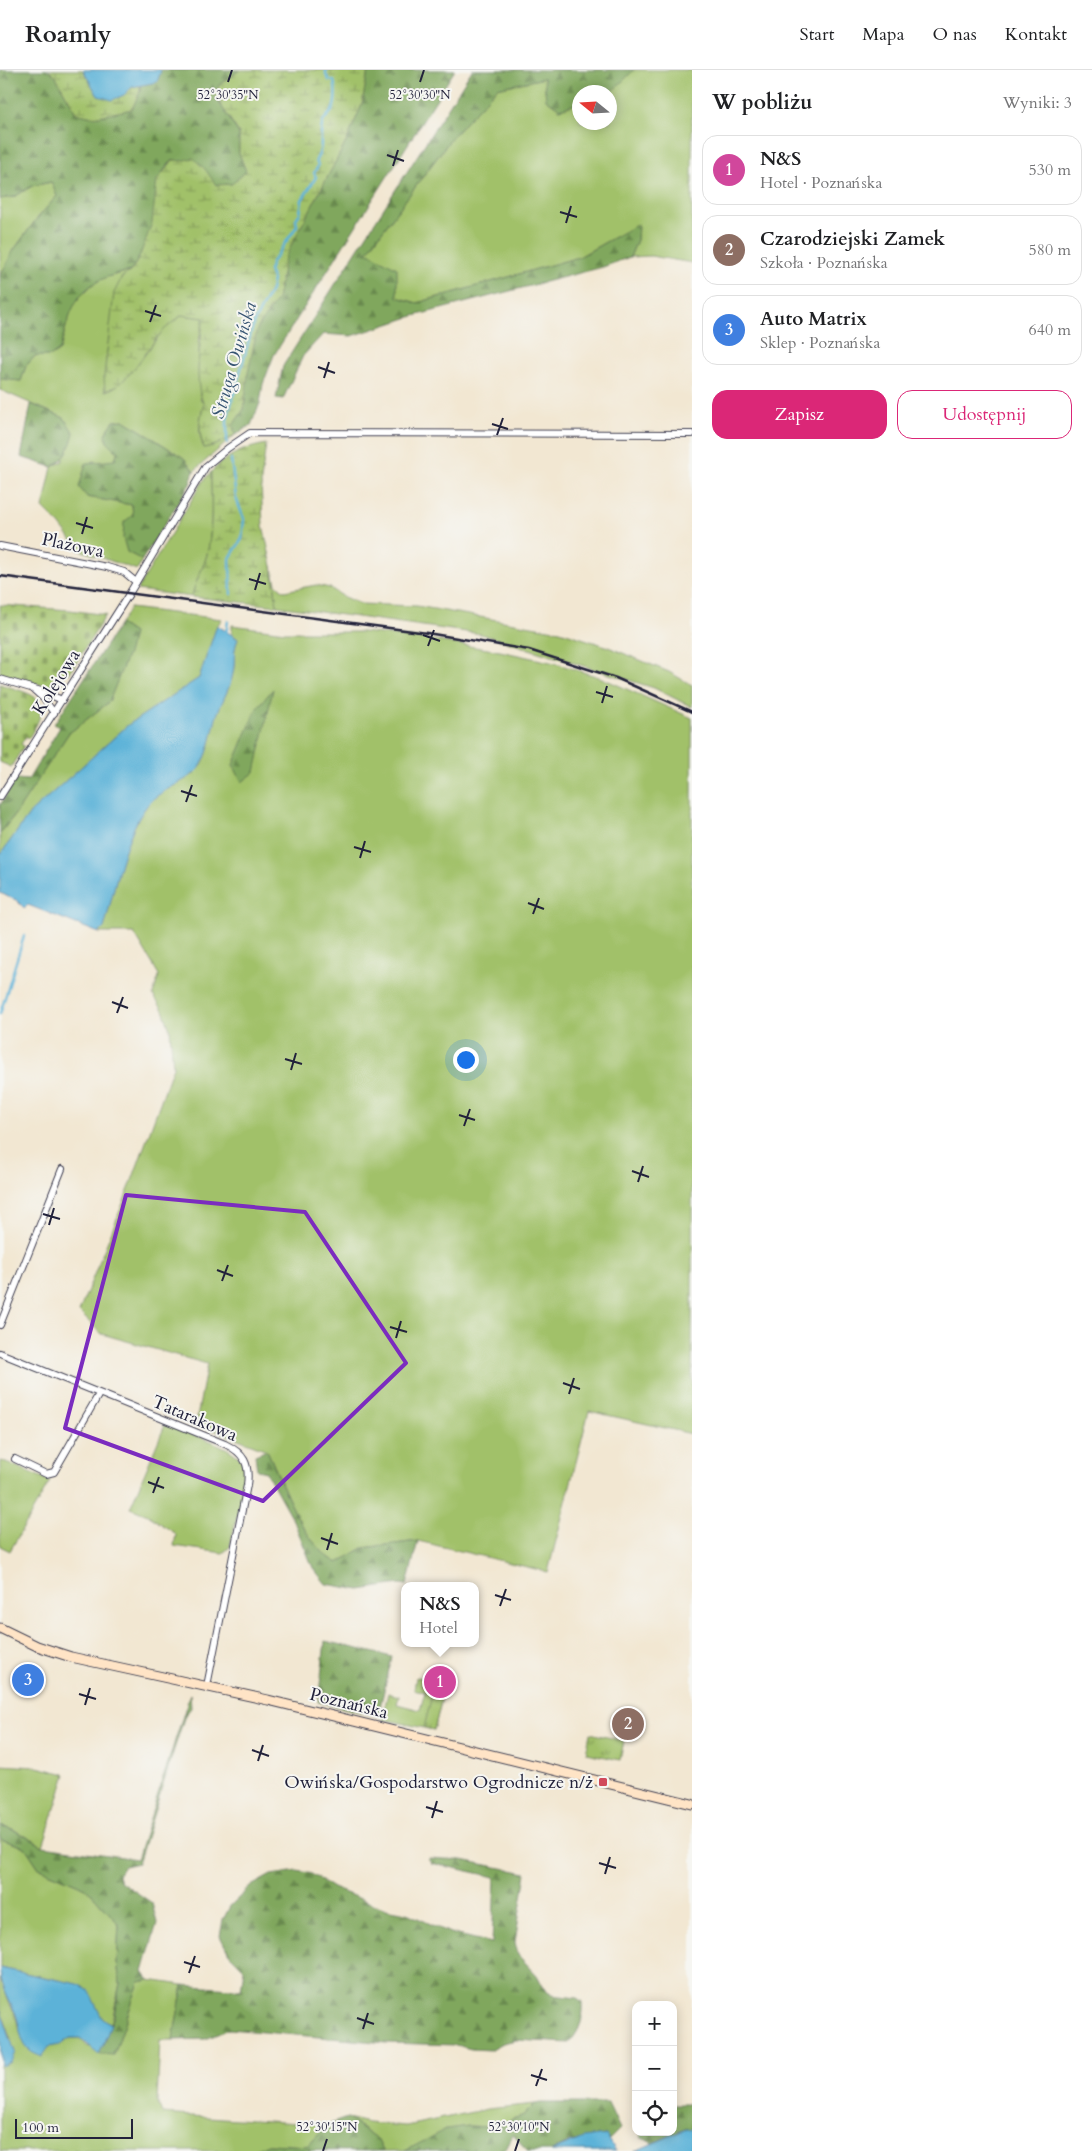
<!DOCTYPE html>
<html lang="pl">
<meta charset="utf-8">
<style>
body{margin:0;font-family:Cardo,serif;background:#f2f2f2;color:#202124}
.controls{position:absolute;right:15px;bottom:15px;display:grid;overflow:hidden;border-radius:10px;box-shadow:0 2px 12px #0003}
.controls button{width:45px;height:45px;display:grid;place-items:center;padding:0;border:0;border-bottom:1px solid #e0e0e0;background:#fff;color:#202124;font:25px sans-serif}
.compass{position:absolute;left:572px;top:15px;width:45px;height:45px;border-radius:50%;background:#fff;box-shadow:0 2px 12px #0003;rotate:288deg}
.scale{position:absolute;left:15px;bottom:12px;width:118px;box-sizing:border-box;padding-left:5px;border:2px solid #22223b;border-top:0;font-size:14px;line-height:18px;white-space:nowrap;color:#22223b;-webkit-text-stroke:4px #f6f6f2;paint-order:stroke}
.you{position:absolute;left:465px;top:989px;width:18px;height:18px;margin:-12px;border:4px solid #fff;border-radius:50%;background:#1a73e8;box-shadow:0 0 0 8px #1a73e833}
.badge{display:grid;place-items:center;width:32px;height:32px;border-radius:50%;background:#db2777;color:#fff;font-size:16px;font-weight:700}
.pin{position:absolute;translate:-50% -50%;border:2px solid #fff;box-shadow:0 1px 5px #0006}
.popup{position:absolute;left:401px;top:1512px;width:78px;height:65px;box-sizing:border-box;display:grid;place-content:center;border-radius:10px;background:#fff;filter:drop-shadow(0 1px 4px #0005);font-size:16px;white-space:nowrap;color:#757577}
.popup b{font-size:19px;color:#202124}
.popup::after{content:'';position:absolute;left:50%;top:100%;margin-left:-10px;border:10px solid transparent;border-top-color:#fff}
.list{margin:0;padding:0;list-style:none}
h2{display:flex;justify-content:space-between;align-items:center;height:65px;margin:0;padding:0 20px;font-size:21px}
h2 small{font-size:16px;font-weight:400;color:#757577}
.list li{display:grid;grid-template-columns:32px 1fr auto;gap:15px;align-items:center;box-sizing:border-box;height:70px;margin:0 10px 10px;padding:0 10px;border:1px solid #e0e0e0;border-radius:15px}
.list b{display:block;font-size:19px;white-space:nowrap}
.list p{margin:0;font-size:16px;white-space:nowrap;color:#757577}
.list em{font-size:16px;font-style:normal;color:#757577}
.actions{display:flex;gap:10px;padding:15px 20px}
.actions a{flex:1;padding:11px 0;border:1px solid #db2777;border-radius:15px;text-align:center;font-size:18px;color:#db2777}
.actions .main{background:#db2777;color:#fff}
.icon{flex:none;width:28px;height:28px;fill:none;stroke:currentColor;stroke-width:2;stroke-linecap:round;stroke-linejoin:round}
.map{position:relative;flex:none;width:692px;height:2081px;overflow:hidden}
header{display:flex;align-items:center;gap:30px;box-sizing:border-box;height:70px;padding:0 25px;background:#fff;border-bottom:1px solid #e0e0e0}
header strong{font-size:24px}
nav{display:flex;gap:28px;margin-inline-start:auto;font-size:18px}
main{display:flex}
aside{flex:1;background:#fff}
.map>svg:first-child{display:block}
</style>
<header>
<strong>Roamly</strong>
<nav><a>Start</a><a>Mapa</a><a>O nas</a><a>Kontakt</a></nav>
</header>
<main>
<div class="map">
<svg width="692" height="2081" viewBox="0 0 692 2081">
<defs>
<pattern id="forest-firs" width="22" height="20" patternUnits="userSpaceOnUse" patternTransform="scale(1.25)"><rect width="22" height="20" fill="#80a75d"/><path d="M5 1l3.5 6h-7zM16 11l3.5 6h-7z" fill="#68884e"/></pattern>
<pattern id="wetland-marsh" width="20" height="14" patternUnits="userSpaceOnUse" patternTransform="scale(1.25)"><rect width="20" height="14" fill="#a1c169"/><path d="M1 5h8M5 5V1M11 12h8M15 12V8" fill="none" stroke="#839c58"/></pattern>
<pattern id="cemetery-stones" width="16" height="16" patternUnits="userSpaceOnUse" patternTransform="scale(1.25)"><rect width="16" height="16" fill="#a1c169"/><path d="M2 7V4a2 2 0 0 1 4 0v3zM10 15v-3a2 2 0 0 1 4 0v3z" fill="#839c58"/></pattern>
<pattern id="park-tufts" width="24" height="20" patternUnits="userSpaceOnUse" patternTransform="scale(1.25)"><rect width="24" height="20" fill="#a1c169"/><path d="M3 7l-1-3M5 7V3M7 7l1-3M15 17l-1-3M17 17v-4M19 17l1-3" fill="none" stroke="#839c58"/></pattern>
</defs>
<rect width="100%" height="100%" fill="#f6f6f2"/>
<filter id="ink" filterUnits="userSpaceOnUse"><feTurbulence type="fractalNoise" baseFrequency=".02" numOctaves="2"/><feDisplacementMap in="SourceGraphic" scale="10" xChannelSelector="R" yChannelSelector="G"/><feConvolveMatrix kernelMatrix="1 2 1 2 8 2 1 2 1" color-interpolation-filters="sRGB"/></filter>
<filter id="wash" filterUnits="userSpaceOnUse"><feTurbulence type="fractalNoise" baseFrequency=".0096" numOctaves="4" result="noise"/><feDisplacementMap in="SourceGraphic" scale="20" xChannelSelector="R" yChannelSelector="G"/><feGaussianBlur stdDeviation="1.12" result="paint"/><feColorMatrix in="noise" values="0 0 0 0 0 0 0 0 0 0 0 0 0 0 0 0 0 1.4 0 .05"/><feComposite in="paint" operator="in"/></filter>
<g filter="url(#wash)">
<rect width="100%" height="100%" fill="#f2e7d2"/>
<!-- grass -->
<g fill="#a1c169" stroke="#627252">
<path d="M 634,0 L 692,0 L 692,193 L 651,186 L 630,187 L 637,170 L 638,154 L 579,187 L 417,233 L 397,227 L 367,182 L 453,66 L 497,18 L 544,8 L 546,29 L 560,39 L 579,33 L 580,52 L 610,52 L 610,24 Z"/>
<path d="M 52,112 L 57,126 L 35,151 L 13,181 L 0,207 L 0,129 L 14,127 L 32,116 Z"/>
<path d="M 131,201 L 122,207 C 115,244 103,283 105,320 C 126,316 148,279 161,263 C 167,256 175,251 182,245 L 204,248 L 199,270 L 200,328 L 204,334 C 199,349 197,363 204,378 L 216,375 L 235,365 L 194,401 L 184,388 L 124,350 L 114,351 L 105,364 L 107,372 L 118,382 L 115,390 L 105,393 L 93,391 L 87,427 L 132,435 L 133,445 L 127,482 L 142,490 L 137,500 L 79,480 L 60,455 L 43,438 L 52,397 L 63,391 L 64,348 L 0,320 L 0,309 L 21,311 L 26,296 L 35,286 L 51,286 L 60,280 L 70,241 L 77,230 L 98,209 Z"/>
<path d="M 211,402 C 211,428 213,454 208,480 C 205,497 195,510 192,527 L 137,520 L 203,411 Z"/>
<path d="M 272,496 L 276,514 L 284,521 L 316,515 L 330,518 L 344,527 L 361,534 L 417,536 L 560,561 L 606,576 L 669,602 L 692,615 L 692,637 L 654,618 L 481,564 L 277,536 Z"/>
<path d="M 130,538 L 222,549 L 217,556 L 199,608 L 128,655 L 31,742 L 0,785 L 0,764 L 19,739 L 68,664 L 109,632 L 133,563 L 120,554 Z"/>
<path d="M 232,555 L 285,562 L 362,562 L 419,568 L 500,581 L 555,593 L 602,608 L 692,648 L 692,1364 L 589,1341 L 548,1502 L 418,1471 L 363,1478 L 338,1493 C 301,1474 284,1415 267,1380 L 196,1353 L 207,1294 L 102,1264 L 79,1242 L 130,1116 L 173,997 L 170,960 L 163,940 L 153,925 L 159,905 L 134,863 L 99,863 L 104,858 C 115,819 123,765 149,733 C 161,719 194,709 201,696 C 211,679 212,660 218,642 C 223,629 231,616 233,603 C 236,589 232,584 238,569 L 232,564 Z"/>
<path d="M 165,1355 C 183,1362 235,1375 243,1393 C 248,1406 233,1461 230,1477 L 223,1483 L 174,1476 L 176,1464 L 148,1445 L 130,1438 Z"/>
<path d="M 0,1391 L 6,1392 L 50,1411 L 10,1481 L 0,1476 Z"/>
<path d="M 416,1607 L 423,1608 L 422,1615 L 444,1620 L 434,1660 L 382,1649 L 388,1623 L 399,1626 L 397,1634 L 420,1640 L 425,1622 L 414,1619 Z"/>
<path d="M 0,1695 L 37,1697 L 66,1704 L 43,1776 L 16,1761 L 0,1756 Z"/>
<path d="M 0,1769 L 25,1777 L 39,1798 L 86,1818 L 119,1854 L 117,1892 L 120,1913 L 111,1955 L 102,1948 L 78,1914 L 0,1898 Z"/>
<path d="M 0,1907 L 10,1935 L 15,1943 L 19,1960 C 39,1972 48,1984 70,1968 L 80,1968 L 87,1976 L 114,1985 L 139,1912 L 149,1910 L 183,1915 L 173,1970 L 160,1970 L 157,2031 L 162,2044 L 327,2055 L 307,2076 L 268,2074 L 253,2081 L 0,2081 L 0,1996 L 12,1970 L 0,1938 Z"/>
<path d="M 535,2034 L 524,2045 L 493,2057 L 467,2056 L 405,2081 L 383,2081 L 377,2069 L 347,2048 L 368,2053 L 406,2056 L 487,2039 Z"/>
</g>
<!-- forest -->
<g fill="url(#forest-firs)" stroke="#51644c">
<path d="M 0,0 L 49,0 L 56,7 L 76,43 L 93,47 L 132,39 L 140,21 L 140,14 L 157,12 L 160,0 L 240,0 L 219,15 L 215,26 L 239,64 L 239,83 L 246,101 L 232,114 L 216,115 C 203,97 195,92 173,90 C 149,113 160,127 152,155 C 147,171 140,187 131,201 C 79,210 71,233 60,280 L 51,286 L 35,286 L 26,296 L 21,311 L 0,309 L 0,207 L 13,181 L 35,151 L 57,126 L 51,112 L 32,116 L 14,127 L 0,129 Z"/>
<path d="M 368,0 L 455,0 L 274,285 L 263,314 L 260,333 L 251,355 L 235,365 L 233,355 L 244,339 L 248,303 L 257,259 L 277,229 L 285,187 L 347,70 L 362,34 Z"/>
<path d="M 472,0 L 634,0 L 610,24 L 610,22 L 580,22 L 579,33 L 560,39 L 546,29 L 544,8 L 497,18 L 453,66 L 367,182 L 397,198 L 397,227 L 417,233 L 579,187 L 638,154 L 637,170 L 630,187 L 603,197 L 410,247 L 352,266 L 323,264 L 303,286 L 283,329 L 276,328 L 283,296 Z"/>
<path d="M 31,334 L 64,348 L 74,363 C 70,378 66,389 52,397 L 21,387 Z"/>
<path d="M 124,350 L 184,388 L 194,401 L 190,414 L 142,490 L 127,482 L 123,468 L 124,452 L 133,445 L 132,435 L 87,427 L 79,417 L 86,393 L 115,390 L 117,382 L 107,372 L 105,364 L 114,351 Z"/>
<path d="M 120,554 L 133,563 L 129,581 L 109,632 L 68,664 L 19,739 L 0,764 L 0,735 L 16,709 L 28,710 L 60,657 L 54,654 Z"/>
<path d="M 273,619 L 255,702 L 242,712 L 233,695 L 257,638 Z"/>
<path d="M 267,1380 C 282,1413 304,1477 338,1493 L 363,1478 L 418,1471 L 407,1515 L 400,1514 L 360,1520 L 326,1514 L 313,1498 L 295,1454 L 266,1402 L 257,1400 L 255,1385 Z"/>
<path d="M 325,1571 L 392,1587 L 378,1646 L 318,1632 Z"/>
<path d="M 190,1624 L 191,1638 L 185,1645 L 138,1793 L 124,1796 L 118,1805 L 120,1811 L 152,1833 L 157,1853 L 143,1902 L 149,1910 L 139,1912 L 114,1985 L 99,1984 L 114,1946 L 120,1913 L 117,1892 L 119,1854 L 86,1818 L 39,1798 L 25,1777 L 0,1769 L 0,1756 L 16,1761 L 43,1776 L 137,1789 Z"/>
<path d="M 428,1788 L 462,1790 L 526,1803 L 515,1872 L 518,1885 L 537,1905 L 545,1920 L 552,1925 L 577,1928 L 583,1932 C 584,1948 580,1961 569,1973 L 516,1970 L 503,1973 L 490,1980 L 471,1979 L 456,1975 L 386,1973 L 229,1959 L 206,1969 L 173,1970 L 183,1915 L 241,1920 L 244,1899 L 229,1884 L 220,1866 L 223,1850 L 230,1836 L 251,1816 L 271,1805 L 297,1801 L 310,1803 L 333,1818 L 386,1839 L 407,1843 L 450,1863 L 492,1873 L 495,1807 L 431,1793 Z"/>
<path d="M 540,2033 L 608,2033 L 620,2059 L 609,2070 L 605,2065 L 570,2072 L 552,2081 L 528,2081 L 513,2065 L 506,2078 L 496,2081 L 405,2081 L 447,2059 L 467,2056 L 493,2057 L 524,2045 L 535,2034 Z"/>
<path d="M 673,2034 L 692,2034 L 692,2059 L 685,2059 L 653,2073 L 640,2067 L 642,2062 L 673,2062 Z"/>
<path d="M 347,2048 L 377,2069 L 383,2081 L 253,2080 L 268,2074 L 307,2076 L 327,2055 Z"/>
</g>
<!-- wetland -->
<g fill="url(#wetland-marsh)" stroke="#627252">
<path d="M 49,0 L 83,0 L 98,26 L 124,25 L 132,17 L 140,14 L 140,21 L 132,39 L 93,47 L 76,43 L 56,7 Z"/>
<path d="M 240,0 L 368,0 L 362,34 L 347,70 L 285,187 L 277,229 L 257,259 L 248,303 L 244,339 L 233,355 L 235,365 L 216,375 L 204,378 C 198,362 199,350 204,334 C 193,317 200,269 204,248 L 182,245 C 176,250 169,255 164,260 C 147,276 129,316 105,321 L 104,306 L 114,223 L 122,207 L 131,201 L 139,188 L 152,153 L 157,110 L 173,90 L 182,91 L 193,88 L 205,99 L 216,115 L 232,114 L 246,101 L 239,83 L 239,63 L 215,26 L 219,15 Z"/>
<path d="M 266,374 L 261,411 L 263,455 L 272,496 L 277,536 L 192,527 C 195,510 205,497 208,480 C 213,454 211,428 211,402 C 228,384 242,379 266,374 Z"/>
</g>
<!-- cemetery -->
<g fill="url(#cemetery-stones)" stroke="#627252">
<path d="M 0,535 L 70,540 L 106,545 L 69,604 L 66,602 L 61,609 L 64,611 L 59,618 L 56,619 L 0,603 Z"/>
<path d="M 0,614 C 38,626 55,628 28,669 L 26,667 L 21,674 L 24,676 L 11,697 L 0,692 Z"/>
</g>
<!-- park -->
<g fill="url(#park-tufts)" stroke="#627252">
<path d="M 434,1617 L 444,1620 L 434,1660 L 424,1658 Z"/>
<path d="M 590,1663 L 624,1671 L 620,1690 L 586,1683 Z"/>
</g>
<!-- water -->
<g fill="#5cb2d8" stroke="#3f6a8a">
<path d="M 83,0 L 160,0 L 161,1 L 157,12 L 132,17 L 124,25 L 112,30 L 98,26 Z"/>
<path d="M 217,555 L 238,569 C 232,584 236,589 233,603 C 231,616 223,629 218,642 C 212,660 211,679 201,696 C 194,709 161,719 149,733 C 123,765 115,819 104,858 L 99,863 L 28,835 L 24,838 L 16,830 L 0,823 L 0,785 L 31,742 L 128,655 L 199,608 Z"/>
<path d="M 0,1898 L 78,1914 L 89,1921 L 102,1948 L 111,1955 L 99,1984 L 80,1968 L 70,1968 L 60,1975 L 49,1977 L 42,1987 C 38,1985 31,1983 28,1979 C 19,1970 20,1953 15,1942 C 8,1929 0,1913 0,1898 Z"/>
<path d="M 0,1938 L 15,1982 L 11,1992 L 1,1996 Z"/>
<path d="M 686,2059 L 692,2059 L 692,2081 L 635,2081 Z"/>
<path d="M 606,2065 L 616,2081 L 552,2081 L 583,2068 Z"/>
</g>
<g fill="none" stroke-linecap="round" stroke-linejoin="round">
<!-- stream -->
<g stroke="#5cb2d8" stroke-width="2.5">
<path d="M 227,373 L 227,349 L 254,252 L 271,220 L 273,210 L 269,201 L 272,192 L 297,156 L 296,149 L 300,143 L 302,130 L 316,107 L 314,103 L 318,96 L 316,90 C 325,77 318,64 323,52 C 325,47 331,44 333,39 C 336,32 336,18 334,11 L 329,10 L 326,5 L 326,0"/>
<path d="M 231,389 L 236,428 L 244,449 L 242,469 L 230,488 L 231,524"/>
<path d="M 226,564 L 228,551"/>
<path d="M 0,944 L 24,866"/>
</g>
</g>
</g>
<g filter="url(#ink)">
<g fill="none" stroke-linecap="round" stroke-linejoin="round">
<defs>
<g id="minor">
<path d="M 0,476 L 107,497 L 124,502 L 136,512"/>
<path d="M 0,609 L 41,621 L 62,630"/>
<path d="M 33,619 L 43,628 L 54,643"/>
<path d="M 0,727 L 129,524 L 206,396 L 228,378 L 250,363 L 692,364"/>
<path d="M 0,1255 L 62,1099"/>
<path d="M 0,1283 L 225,1374 C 244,1383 250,1394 247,1415 L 207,1616"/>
<path d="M 15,1389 L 46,1404 L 54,1402 L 99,1324"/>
</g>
<path id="secondary" d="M 0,1558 L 37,1576 L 71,1587 L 268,1630 L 692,1734"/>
</defs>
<!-- minor casing -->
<use href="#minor" stroke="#414052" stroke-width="8"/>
<!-- secondary casing -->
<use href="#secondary" stroke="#414052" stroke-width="11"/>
<!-- minor -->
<use href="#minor" stroke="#fff" stroke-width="6"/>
<!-- secondary -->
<use href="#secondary" stroke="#ffe4c6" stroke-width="9"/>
<!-- rail -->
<path stroke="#22223b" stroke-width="2.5" d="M 0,506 L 427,563 L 529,580 L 616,608 L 692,642"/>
</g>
</g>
<!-- marked area -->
<path fill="none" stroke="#7b2cbf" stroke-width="4" stroke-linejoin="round" d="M 126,1125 L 305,1142 L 406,1293 L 263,1431 L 65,1358 Z"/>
<!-- ticks -->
<path fill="none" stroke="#22223b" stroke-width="2" d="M 228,12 L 232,0M 420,12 L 424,0M 387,85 L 404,91M 393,96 L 398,80M 560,142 L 577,147M 566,153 L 571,136M 145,241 L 161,246M 150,252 L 156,235M 318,297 L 335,303M 324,308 L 329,292M 492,354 L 508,359M 497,365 L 503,348M 76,453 L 93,458M 82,464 L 87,447M 249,509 L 266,514M 255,520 L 260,503M 423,565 L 440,571M 428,576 L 434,560M 596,622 L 613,627M 602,633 L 607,616M 181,721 L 197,726M 186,732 L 192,715M 354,777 L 371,782M 360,788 L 365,771M 528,833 L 544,839M 533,844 L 539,828M 112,932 L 128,938M 117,943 L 123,927M 285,989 L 302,994M 291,1000 L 296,983M 459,1045 L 475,1050M 464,1056 L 470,1039M 632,1101 L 649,1107M 638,1112 L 643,1096M 43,1144 L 60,1149M 49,1155 L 54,1138M 217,1200 L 233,1206M 222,1211 L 228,1195M 390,1257 L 407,1262M 396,1268 L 401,1251M 563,1313 L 580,1319M 569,1324 L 574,1308M 148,1412 L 164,1418M 153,1423 L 159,1407M 321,1468 L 338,1474M 327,1480 L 332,1463M 495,1525 L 511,1530M 500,1536 L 506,1519M 79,1624 L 96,1629M 85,1635 L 90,1618M 252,1680 L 269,1686M 258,1691 L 263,1675M 426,1737 L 443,1742M 432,1748 L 437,1731M 599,1793 L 616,1798M 605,1804 L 610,1787M 184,1892 L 200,1897M 189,1903 L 195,1886M 357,1948 L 374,1954M 363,1959 L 368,1943M 531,2005 L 547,2010M 536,2016 L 542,1999M 323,2081 L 327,2069M 515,2081 L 519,2069"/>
<!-- markers -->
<rect fill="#d1495b" stroke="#f6f6f2" stroke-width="2" x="598" y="1707" width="10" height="10" rx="2.5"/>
<g text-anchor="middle" stroke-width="4" stroke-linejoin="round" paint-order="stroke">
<!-- street labels -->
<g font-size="18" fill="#22223b" stroke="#f6f6f2">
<text transform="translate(73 475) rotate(12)" y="6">Plażowa</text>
<text transform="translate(56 612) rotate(-58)" y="6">Kolejowa</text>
<text transform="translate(195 1348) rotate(23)" y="6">Tatarakowa</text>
<text transform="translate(349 1633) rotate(14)" y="6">Poznańska</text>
</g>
<!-- poi labels -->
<g font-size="18" fill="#22223b" stroke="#f6f6f2" text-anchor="end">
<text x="593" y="1718">Owińska/Gospodarstwo Ogrodnicze n/ż</text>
</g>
<!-- water labels -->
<g font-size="19" font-style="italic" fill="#365472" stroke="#f6f6f2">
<text transform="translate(233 290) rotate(-74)" y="7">Struga Owińska</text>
</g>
</g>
<g font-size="12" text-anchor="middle" fill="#22223b" stroke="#f6f6f2" stroke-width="4" stroke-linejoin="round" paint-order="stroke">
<text x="228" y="29">52°30'35"N</text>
<text x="420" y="29">52°30'30"N</text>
<text x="327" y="2061">52°30'15"N</text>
<text x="519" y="2061">52°30'10"N</text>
</g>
</svg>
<div class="controls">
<button>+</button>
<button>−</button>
<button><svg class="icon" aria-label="locate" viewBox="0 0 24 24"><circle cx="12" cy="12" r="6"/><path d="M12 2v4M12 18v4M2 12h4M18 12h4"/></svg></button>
</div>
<svg class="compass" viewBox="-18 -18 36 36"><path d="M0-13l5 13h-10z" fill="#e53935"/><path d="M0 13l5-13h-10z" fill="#757577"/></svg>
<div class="scale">100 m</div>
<div class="you"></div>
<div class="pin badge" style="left:440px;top:1612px;background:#d1479c">1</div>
<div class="popup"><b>N&amp;S</b>Hotel</div>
<div class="pin badge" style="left:628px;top:1654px;background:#8d6e63">2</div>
<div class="pin badge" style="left:28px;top:1610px;background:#3f7fe0">3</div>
</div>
<aside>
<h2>W pobliżu<small>Wyniki: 3</small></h2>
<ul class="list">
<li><span class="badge" style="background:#d1479c">1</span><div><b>N&amp;S</b><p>Hotel · Poznańska</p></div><em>530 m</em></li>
<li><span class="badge" style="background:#8d6e63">2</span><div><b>Czarodziejski Zamek</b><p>Szkoła · Poznańska</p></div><em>580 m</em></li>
<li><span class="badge" style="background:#3f7fe0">3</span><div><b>Auto Matrix</b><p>Sklep · Poznańska</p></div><em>640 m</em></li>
</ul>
<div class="actions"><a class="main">Zapisz</a><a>Udostępnij</a></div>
</aside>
</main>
